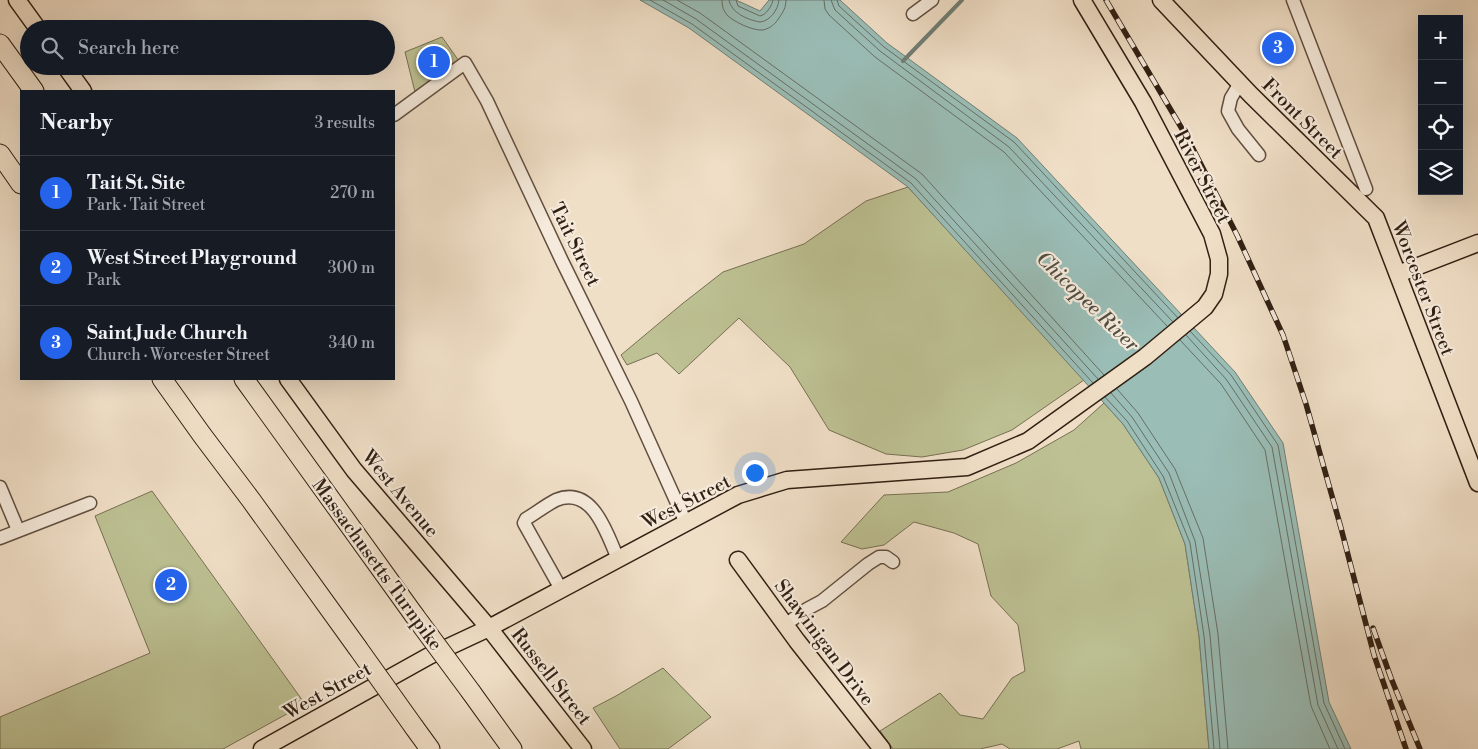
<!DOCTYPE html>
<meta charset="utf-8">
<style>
body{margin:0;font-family:"Libre Bodoni",serif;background:#20242c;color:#f1f3f6}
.controls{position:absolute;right:15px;top:15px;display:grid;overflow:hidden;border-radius:0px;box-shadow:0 5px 20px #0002}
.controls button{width:45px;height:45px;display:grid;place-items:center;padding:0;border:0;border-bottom:1px solid #363941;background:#171b24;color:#f1f3f6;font:25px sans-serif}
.you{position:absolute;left:754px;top:472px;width:18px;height:18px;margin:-12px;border:4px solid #fff;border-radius:50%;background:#1a73e8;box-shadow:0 0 0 8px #1a73e833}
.badge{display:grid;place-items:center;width:32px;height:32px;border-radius:50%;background:#2563eb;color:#fff;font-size:16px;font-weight:700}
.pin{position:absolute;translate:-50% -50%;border:2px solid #fff;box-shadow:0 1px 5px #0006}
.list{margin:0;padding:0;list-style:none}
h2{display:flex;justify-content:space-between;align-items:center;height:65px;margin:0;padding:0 20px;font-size:21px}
h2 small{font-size:16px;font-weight:400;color:#9ea1a6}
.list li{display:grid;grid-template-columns:32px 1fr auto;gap:15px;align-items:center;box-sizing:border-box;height:75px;padding:0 20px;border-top:1px solid #363941}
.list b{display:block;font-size:19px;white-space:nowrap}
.list p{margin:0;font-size:16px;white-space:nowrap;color:#9ea1a6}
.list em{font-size:16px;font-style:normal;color:#9ea1a6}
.icon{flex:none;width:28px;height:28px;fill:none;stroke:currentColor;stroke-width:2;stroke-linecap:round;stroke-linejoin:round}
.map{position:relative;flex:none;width:1478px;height:749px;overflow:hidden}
.search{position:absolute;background:#171b24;box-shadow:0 5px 20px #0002;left:20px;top:20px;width:375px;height:55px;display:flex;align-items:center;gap:12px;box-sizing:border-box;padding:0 18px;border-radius:28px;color:#9ea1a6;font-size:19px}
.panel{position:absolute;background:#171b24;box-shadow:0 5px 20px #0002;left:20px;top:90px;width:375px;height:290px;border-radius:0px}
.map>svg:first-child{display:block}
</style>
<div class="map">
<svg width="1478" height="749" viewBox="0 0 1478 749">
<rect width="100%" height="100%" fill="#f0dfc7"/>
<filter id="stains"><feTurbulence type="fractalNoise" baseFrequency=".004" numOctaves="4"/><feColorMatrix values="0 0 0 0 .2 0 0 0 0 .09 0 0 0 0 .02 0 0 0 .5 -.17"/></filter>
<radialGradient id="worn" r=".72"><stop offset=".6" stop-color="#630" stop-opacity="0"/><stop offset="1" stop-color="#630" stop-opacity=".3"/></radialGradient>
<!-- green -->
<g fill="#bdc193" stroke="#777053">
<path d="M 442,37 L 466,71 L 416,96 L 405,52 Z"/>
<path d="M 908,187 L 1084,380 L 1012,430 L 963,450 L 922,457 L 886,454 L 829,430 L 790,367 L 739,318 L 679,374 L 657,353 L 627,365 L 621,355 L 682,304 L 723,272 L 804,244 L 866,201 Z"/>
<path d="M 1104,403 L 1123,424 L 1159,478 L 1185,544 L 1199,636 L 1209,749 L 1081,749 L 1079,741 L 1057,749 L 1010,749 L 1002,744 L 980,749 L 893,749 L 880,731 L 940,693 L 960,715 L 983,719 L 1012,678 L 1025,671 L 1018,625 L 991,596 L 978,544 L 954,533 L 914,522 L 884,545 L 862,549 L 841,542 L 884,495 L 948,492 L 1016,463 L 1074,430 Z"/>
<path d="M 152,491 L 305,704 L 223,749 L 0,749 L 0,717 L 150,653 L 95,516 Z"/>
<path d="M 663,668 L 711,717 L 668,749 L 620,749 L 593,708 L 616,696 Z"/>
</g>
<!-- water -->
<path fill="#9abdb6" stroke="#707e75" d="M 640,0 L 736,0 L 760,11 L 769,0 L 840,0 L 887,43 L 1017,138 L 1235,372 L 1283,443 L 1329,702 L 1351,749 L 1209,749 L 1199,636 L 1185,544 L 1159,478 L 1123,424 L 908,187 L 689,28 Z"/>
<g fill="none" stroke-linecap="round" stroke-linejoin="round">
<!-- shore -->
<g stroke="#666e64" stroke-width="1">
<path d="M 650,0 L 692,24 L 911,183 L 1093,383"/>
<path d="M 663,0 L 696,19 L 916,179 L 1098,379"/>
<path d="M 677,0 L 700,13 L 922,174 L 1104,375"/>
<path d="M 722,0 C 722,6 723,10 727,15 C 734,22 753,31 763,30 C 771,28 775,24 779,18 C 783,12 786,8 786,0"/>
<path d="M 729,0 C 731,13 748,20 760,22 C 770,21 778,10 779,0"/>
<path d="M 736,0 L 738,6 L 760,16 C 766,15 772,6 773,0"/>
<path d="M 824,0 L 825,9 L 829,15 L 875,57 L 1004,152 L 1167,326"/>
<path d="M 831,0 L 835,10 L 880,51 L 1009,147 L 1173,322"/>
<path d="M 837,0 L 839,6 L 884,47 L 1014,142 L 1178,318"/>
<path d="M 1190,331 L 1231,375 L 1278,445 L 1324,703 L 1345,749"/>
<path d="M 1186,335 L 1226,379 L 1272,447 L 1318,705 L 1338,749"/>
<path d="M 1180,340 L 1221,384 L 1265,450 L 1311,706 L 1330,749"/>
<path d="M 1117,389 L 1138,413 L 1175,469 L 1203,538 L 1218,634 L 1228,749"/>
<path d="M 1111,393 L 1132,417 L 1169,473 L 1195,541 L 1210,635 L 1220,749"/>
<path d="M 1105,397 L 1127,421 L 1163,476 L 1190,543 L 1204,636 L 1214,749"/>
</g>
<!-- stream -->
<path stroke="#707e75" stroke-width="4" d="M 903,61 L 962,0"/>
<defs>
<g id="minor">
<path d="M 1293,0 L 1366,189"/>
<path d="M 913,14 L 932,0"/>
<path d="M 1240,83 L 1231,98 L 1228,111 L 1238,129 L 1259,155"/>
<path d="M 394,115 L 465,63 L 487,101 L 562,261 L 631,401 L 686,523"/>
<path d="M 0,487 L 18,530"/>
<path d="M 0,538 L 90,503"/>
<path d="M 561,589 L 524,523 L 526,519 C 536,513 546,505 556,500 C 593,485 607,534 618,559"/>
<path d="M 785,625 L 807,609 L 822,601 L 868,564 L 879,557 L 886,557 L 893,562"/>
</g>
<g id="major">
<path d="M 17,0 L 38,29"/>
<path d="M 1161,0 L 1251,95 L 1376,218 L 1478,483"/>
<path d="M 65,66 L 83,91"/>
<path d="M 1398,274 L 1478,243"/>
<path d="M 288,379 L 354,470 L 489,628 L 583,749"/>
<path d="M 738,560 L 797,641 L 882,749"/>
<path d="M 262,749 L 429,656 L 489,628 L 738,495 L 787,480 L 967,467 L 1028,441 L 1145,357 L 1205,307 L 1214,294 L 1219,274 L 1219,259 L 1212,234 L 1143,102 L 1082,0"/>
</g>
<g id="highway">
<path d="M 0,44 L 34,91"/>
<path d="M 0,154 L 21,184"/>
<path d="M 162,379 L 202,435 L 251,500 L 357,647"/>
<path d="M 244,379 L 414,615"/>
<path d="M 471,692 L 512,749"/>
<path d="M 414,727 L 430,749"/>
</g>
</defs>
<!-- minor casing -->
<use href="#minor" stroke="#614f40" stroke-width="15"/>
<!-- major casing -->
<use href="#major" stroke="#311f13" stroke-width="19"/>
<!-- highway casing -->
<use href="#highway" stroke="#311f13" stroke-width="21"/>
<!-- minor -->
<use href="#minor" stroke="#f5eadb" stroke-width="12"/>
<!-- major -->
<use href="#major" stroke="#f0dfc7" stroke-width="16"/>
<!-- highway -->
<use href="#highway" stroke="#f0dfc7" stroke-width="19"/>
<defs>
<g id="rail">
<path d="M 1106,0 L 1188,139 L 1237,235 L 1283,335 L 1306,404 L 1341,528 L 1374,655 L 1406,749"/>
<path d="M 1373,628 L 1391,678 L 1420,749"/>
</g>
</defs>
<!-- rail casing -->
<use href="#rail" stroke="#311f13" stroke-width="5.5"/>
<!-- rail -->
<use href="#rail" stroke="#f5eadb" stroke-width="4" stroke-dasharray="11" stroke-linecap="butt"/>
<defs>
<g id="highway-bridge">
<path d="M 414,615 L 471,692"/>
<path d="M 357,647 L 414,727"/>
</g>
</defs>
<!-- highway-bridge casing -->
<use href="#highway-bridge" stroke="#311f13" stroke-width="21" stroke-linecap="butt"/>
<!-- highway-bridge -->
<use href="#highway-bridge" stroke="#f0dfc7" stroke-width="19"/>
</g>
<g text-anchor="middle" stroke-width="4.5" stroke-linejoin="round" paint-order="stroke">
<!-- street labels -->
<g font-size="19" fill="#311f13" stroke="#f5eadb">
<text transform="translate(1303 118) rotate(45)" y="7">Front Street</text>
<text transform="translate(1203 176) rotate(63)" y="7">River Street</text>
<text transform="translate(576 244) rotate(64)" y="7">Tait Street</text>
<text transform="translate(1424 288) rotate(69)" y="7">Worcester Street</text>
<text transform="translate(401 493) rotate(50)" y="7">West Avenue</text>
<text transform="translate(686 501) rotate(-27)" y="7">West Street</text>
<text transform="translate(378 564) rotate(54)" y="7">Massachusetts Turnpike</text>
<text transform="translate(825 642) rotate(53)" y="7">Shawinigan Drive</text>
<text transform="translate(552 676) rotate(52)" y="7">Russell Street</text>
<text transform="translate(327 690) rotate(-29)" y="7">West Street</text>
</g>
<!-- water labels -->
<g font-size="20" font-style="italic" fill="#504e44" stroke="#f5eadb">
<text transform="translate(1088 301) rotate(44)" y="7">Chicopee River</text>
</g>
</g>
<rect width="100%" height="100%" filter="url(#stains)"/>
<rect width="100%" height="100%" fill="url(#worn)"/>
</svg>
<div class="controls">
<button>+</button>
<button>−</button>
<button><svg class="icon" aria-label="locate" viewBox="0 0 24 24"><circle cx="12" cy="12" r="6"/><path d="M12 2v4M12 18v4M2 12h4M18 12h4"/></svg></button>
<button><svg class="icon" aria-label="layers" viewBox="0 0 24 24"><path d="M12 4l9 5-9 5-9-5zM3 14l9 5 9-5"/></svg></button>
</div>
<div class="you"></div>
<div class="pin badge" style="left:434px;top:62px">1</div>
<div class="pin badge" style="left:171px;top:585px">2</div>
<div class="pin badge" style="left:1278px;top:48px">3</div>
<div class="search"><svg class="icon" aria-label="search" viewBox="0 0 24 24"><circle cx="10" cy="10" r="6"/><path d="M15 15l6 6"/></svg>Search here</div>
<section class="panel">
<h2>Nearby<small>3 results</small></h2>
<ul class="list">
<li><span class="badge">1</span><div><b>Tait St. Site</b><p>Park · Tait Street</p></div><em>270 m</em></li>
<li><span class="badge">2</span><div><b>West Street Playground</b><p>Park</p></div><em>300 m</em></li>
<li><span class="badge">3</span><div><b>Saint Jude Church</b><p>Church · Worcester Street</p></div><em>340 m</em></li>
</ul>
</section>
</div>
